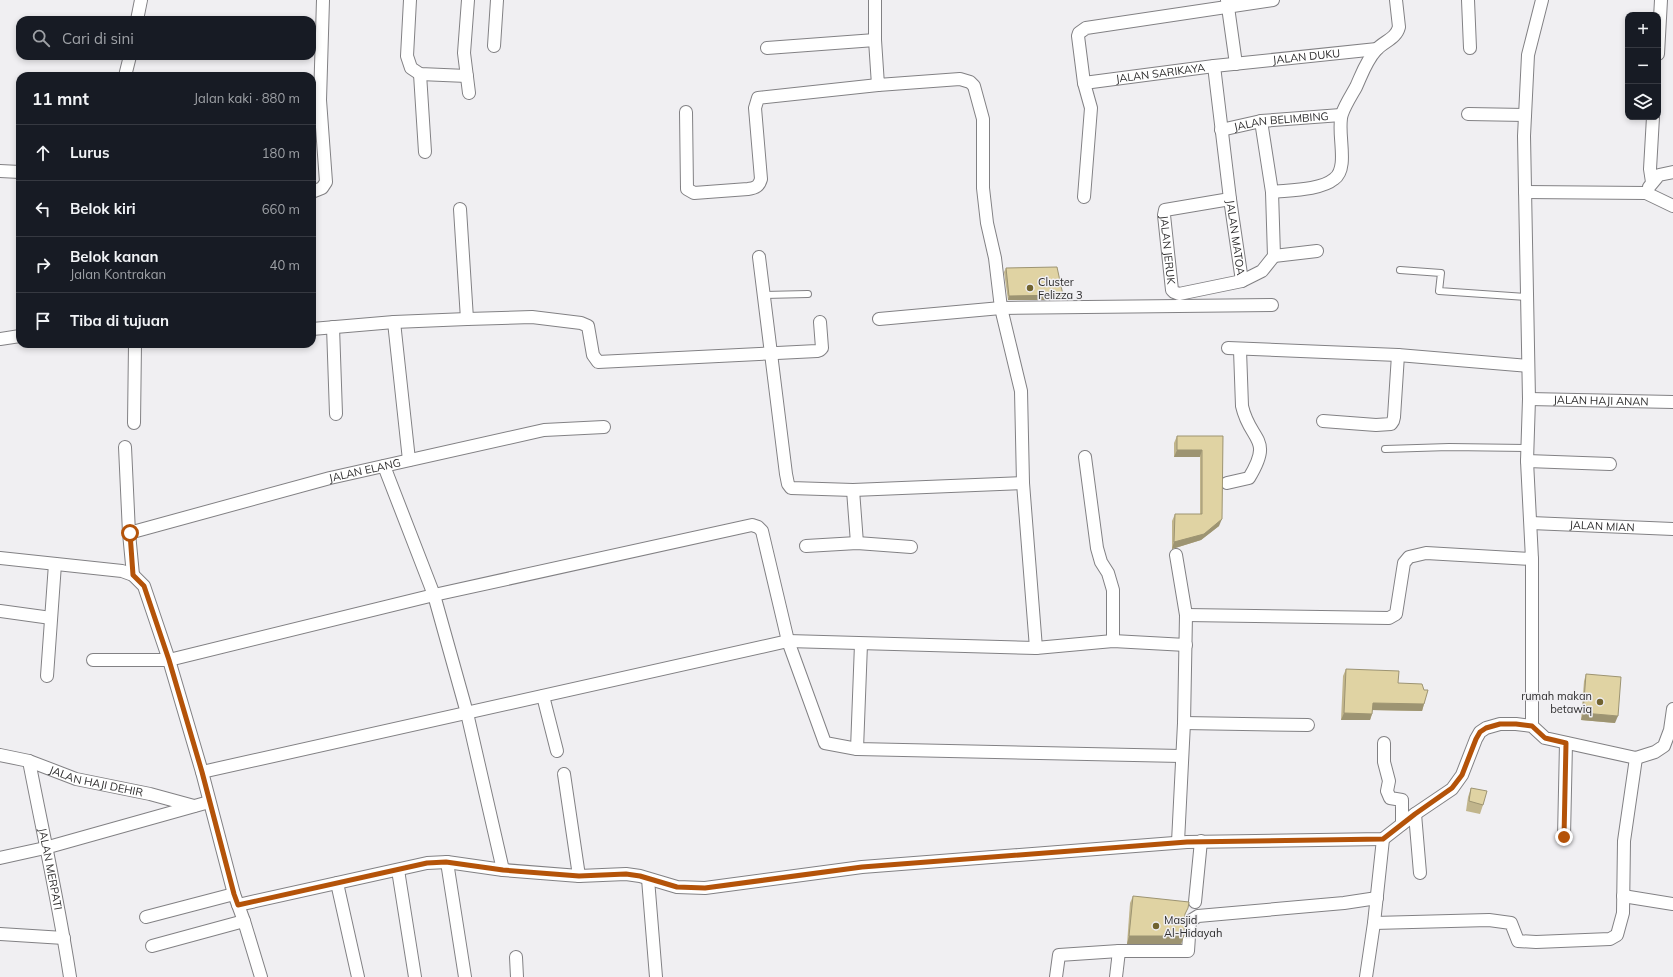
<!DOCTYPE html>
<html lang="id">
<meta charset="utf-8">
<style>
body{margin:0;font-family:Mulish,sans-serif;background:#242831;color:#f1f3f6}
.controls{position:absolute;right:12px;top:12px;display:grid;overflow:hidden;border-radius:8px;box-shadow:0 2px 6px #0003}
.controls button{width:36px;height:36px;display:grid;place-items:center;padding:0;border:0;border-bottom:1px solid #363941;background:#171b24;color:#f1f3f6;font:20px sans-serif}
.stop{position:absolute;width:12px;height:12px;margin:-9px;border:3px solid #b45309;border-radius:50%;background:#fff}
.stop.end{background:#b45309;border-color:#fff;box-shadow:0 1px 4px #0008}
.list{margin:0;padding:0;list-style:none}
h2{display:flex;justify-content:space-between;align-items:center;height:52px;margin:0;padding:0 16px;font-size:17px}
h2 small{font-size:13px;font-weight:400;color:#9ea1a6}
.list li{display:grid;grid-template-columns:26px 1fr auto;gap:12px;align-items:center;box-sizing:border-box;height:56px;padding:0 16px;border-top:1px solid #363941}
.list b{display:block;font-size:15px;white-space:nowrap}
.list p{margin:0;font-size:13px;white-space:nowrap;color:#9ea1a6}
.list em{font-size:13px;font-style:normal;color:#9ea1a6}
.icon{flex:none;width:22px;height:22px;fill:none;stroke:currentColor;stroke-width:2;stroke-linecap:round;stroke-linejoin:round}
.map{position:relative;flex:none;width:1673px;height:977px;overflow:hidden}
.search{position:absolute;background:#171b24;box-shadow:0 2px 6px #0003;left:16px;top:16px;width:300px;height:44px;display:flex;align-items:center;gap:10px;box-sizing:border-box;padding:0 14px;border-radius:12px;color:#9ea1a6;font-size:15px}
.panel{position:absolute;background:#171b24;box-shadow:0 2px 6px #0003;left:16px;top:72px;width:300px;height:276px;border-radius:12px}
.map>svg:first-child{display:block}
</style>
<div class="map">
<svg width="1673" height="977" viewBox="0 0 1673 977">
<rect width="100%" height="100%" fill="#f0eff2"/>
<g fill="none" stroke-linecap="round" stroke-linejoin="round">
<defs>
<g id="lane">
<path d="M 1400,270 L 1441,273 L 1439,291 L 1527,297"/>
<path d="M 764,295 L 808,294"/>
<path d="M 1385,449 L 1449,447 L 1528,448"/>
</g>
<g id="street">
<path d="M 410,0 L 407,56 L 411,68 L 420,74 L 467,76"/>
<path d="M 468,0 L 464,53 L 469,93"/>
<path d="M 875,0 L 875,40 L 878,85 L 960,79 L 970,82 L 974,86 L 983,119 L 983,188 L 987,223 L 995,258 L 1001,308 L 1021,391 L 1023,483 L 1036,648"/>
<path d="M 1227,0 L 1236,64"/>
<path d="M 1468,0 L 1470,48"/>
<path d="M 137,20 L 141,0"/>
<path d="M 494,46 L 497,0"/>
<path d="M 767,48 L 875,40"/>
<path d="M 1658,54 L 1661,0"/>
<path id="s1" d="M 1214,66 L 1230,199 L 1242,281"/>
<path d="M 420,74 L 425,152"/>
<path d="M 125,76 L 130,56"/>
<path id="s2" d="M 1084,83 L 1214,66 L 1377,49"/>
<path d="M 686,112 L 687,189 L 694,193 L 748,189 C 756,188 759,186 761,179 L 755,108 L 758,98 L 878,85"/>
<path d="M 1468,114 L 1525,115"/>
<path id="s3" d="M 1221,130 L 1261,121 L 1341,115"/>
<path d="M 0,171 L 20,172"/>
<path d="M 1652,182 L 1650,169 L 1653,117"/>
<path d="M 1649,187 L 1659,175 L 1673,172"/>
<path d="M 312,192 L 322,188 L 326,182 L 320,100 L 323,0"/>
<path d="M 1272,192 C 1290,190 1321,190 1334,179 C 1350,168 1336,131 1342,114 C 1345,105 1351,96 1356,87 C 1362,74 1366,61 1376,50 C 1384,41 1396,39 1399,27 L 1396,0"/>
<path d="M 1525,192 L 1646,193 L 1673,206"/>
<path d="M 1084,197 L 1091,108 L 1084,83 L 1078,36 L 1079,33 L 1086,28 L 1273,0"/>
<path id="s4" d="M 1230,199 L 1165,210 L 1164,215 L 1172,290 L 1174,292 L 1179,294 L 1242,281 L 1262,271 L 1274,256 L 1272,192 L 1261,121"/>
<path d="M 460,209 L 467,319"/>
<path d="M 1274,256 L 1317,251"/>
<path d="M 759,257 L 786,474 L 788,484 L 791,488 L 853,490 L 1023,483"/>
<path d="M 879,319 L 1001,308 L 1272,305"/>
<path d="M 394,322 L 409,460"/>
<path d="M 333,327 L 336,414"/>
<path d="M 312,329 L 394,322 L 467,319 L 532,317 L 581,323 L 588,326 L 593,355 L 598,362 L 817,351 L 820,350 L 822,348 L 820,322"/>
<path d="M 0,339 L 20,336"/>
<path d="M 1228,348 L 1398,355 L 1528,366"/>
<path id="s5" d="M 1529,399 L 1673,402"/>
<path d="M 1323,421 L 1376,425 L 1391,424 L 1393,421 L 1394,417 L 1398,355"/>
<path d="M 134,423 L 135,344"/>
<path d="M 125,447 L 129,533 L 133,575"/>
<path d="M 1085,457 L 1097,548 L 1101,562 L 1108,573 L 1113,590 L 1113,641"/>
<path d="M 1527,461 L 1610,464"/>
<path d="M 384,466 L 434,595 L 467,713 L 503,870"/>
<path d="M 1227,483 L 1249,478 C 1274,437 1250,442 1242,406 L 1240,350"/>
<path d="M 853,490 L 857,543"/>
<path id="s6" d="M 1531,523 L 1673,529"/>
<path id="s7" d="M 129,533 L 330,478 L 544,430 L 604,427"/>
<path d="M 806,546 L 857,543 L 911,547"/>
<path d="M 1176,555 L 1186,615 L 1184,723 L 1178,842"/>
<path d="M 0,558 L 122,571 L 133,575 L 144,586 L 169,660 L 202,772 L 234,894 L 244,921 L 261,977"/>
<path d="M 0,611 L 51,618"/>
<path d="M 1186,615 L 1389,618 L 1396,614 L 1404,563 L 1409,557 L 1426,553 L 1532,559"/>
<path d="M 93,660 L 169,660 L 434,595 L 752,525 L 758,527 L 762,531 L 788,641 L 825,743 L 857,749 L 1181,756"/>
<path d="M 47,676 L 55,564"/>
<path d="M 543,696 L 557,751"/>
<path d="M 1184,723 L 1308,725"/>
<path d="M 1532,726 L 1532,559 L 1527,461 L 1529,399 L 1524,136 L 1528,55 L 1542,0"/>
<path d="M 1384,743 L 1384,762 L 1389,781 L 1387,791 L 1390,798 L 1402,800 L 1402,824"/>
<path d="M 857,749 L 861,644"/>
<path id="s8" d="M 0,755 L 29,761 L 76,779 L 150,794 L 194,806"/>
<path id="s9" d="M 29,761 C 43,833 59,905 70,977"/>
<path d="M 202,772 L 788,641 L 1036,648 L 1113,641 L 1186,645"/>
<path d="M 564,774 L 579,876"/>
<path d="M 1415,814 L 1420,873"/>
<path d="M 1564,837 L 1566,743"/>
<path d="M 0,858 L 45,848 L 209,802"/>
<path d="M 447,862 L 465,977"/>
<path d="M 398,870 L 415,977"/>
<path d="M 648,879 L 656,977"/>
<path d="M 337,883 L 358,977"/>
<path d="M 1623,896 L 1673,904"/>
<path d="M 1195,902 L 1201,841"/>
<path d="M 238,905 L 427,863 L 447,862 L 503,870 L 579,876 L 626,874 L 640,876 L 677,887 L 705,888 L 862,867 L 1187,842 L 1383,839 L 1415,814 L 1452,789 L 1462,775 L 1476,739 L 1480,732 L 1486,728 L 1500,724 L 1516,724 L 1532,726 L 1545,738 L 1636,758 L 1655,752 L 1664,746 L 1670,730 L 1673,709"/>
<path d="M 146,917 L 234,894"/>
<path d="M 1374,923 L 1489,920 L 1511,923 L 1518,941 L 1536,942 L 1610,939 L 1617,935 L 1623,913 L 1624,841 L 1636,758"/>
<path d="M 0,934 L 64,938"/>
<path d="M 152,946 L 244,921"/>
<path d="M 516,957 L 517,977"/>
<path d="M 1056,977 L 1059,955 L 1119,951 L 1188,951 L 1190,921 L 1198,916 L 1344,903 L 1377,898"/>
<path d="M 1116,977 L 1119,951"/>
<path d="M 1366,977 L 1374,923 L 1383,839"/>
</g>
</defs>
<!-- lane casing -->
<use href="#lane" stroke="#828184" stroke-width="8"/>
<!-- street casing -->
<use href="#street" stroke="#828184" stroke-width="14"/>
<!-- lane -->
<use href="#lane" stroke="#fff" stroke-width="6"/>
<!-- street -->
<use href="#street" stroke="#fff" stroke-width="12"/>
</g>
<!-- wall -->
<g fill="#c1b58c">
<path d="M 1006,268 L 1061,300 L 1008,300 L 1004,272 Z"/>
<path d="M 1177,436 L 1223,436 L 1219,526 L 1201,540 L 1172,549 L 1172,521 L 1175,514 L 1200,514 L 1200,457 L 1174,457 L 1174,443 Z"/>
<path d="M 1346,669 L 1398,683 L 1424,704 L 1422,711 L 1372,710 L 1372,714 L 1370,720 L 1341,720 L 1343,676 Z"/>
<path d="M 1586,674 L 1615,723 L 1581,720 L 1584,681 Z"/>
<path d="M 1471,788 L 1483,805 L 1480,814 L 1466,811 L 1468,797 Z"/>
<path d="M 1133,896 L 1184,936 L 1181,944 L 1127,944 L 1130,903 Z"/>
</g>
<!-- shaded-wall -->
<g fill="#9d9472">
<path d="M 1063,295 L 1061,300 L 1008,300 L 1009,296 Z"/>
<path d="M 1177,450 L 1202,450 L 1200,457 L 1174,457 Z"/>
<path d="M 1222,519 L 1219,526 L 1201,540 L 1172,549 L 1174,542 Z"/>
<path d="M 1373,703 L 1424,704 L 1422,711 L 1370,710 Z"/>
<path d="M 1344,713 L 1372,714 L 1370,720 L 1341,720 Z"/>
<path d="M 1583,713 L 1618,716 L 1615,723 L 1581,720 Z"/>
<path d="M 1129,936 L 1184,936 L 1181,944 L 1127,944 Z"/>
</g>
<!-- building -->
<g fill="#e0d3a3" stroke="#9d9472">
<path d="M 1057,267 L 1063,295 L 1009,296 L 1006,268 Z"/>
<path d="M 1177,436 L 1223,436 L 1222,519 L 1204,534 L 1174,542 L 1175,514 L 1202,514 L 1202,450 L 1177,450 Z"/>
<path d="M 1346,669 L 1399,671 L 1398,683 L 1422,684 L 1424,690 L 1428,690 L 1424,704 L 1373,703 L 1372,714 L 1344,713 Z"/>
<path d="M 1586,674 L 1621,677 L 1618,716 L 1583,713 Z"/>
<path d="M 1471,788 L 1487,791 L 1483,805 L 1469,801 Z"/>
<path d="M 1133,896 L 1189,902 L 1188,908 L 1185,914 L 1184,936 L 1129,936 Z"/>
</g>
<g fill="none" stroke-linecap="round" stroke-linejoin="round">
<!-- route -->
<path stroke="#b45309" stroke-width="5" d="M 130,533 L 133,575 L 144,586 L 169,660 L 202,772 L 234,894 L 238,905 L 427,863 L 446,862 L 503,870 L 579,876 L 626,874 L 640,876 L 677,887 L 705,888 L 862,867 L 1187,842 L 1383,839 L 1415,814 L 1452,788 L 1462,775 L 1476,739 L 1480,732 L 1486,728 L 1500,724 L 1516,724 L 1532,726 L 1545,738 L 1566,743 L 1564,837"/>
</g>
<!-- markers -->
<g fill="#716330" stroke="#f0eff2" stroke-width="1.5">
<circle cx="1030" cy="288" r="4"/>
<circle cx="1600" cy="702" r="4"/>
<circle cx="1156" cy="926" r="4"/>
</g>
<g text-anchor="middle" stroke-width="3" stroke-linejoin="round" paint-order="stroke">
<!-- street labels -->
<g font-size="11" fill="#2d2c2d" stroke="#f0eff2">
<text dy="4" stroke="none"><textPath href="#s2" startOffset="224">JALAN DUKU</textPath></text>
<text dy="4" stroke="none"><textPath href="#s2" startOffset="77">JALAN SARIKAYA</textPath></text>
<text dy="4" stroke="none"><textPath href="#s3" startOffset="61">JALAN BELIMBING</textPath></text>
<text dy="4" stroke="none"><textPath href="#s1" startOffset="173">JALAN MATOA</textPath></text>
<text dy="4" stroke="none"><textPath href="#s4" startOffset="106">JALAN JERUK</textPath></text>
<text dy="4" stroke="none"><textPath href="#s5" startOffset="72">JALAN HAJI ANAN</textPath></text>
<text dy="4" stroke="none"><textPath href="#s7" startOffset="244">JALAN ELANG</textPath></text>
<text dy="4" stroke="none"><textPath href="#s6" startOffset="71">JALAN MIAN</textPath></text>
<text dy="4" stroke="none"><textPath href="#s8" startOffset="100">JALAN HAJI DEHIR</textPath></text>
<text dy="4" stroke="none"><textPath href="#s9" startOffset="110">JALAN MERPATI</textPath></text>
</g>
<!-- poi labels -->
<g font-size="11" fill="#2d2c2d" stroke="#f0eff2" text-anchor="start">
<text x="1038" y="286">Cluster<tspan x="1038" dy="13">Felizza 3</tspan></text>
<text x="1592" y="700" text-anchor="end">rumah makan<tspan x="1592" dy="13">betawiq</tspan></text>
<text x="1164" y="924">Masjid<tspan x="1164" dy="13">Al-Hidayah</tspan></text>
</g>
</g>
</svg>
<div class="controls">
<button>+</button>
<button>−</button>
<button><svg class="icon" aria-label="layers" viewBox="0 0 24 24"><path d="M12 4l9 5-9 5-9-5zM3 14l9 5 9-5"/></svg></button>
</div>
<div class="stop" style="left:130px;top:533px"></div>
<div class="stop end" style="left:1564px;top:837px"></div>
<div class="search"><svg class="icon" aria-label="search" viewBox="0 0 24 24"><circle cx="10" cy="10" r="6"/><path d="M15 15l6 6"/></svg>Cari di sini</div>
<section class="panel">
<h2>11 mnt<small>Jalan kaki · 880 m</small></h2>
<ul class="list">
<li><svg class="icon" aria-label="ahead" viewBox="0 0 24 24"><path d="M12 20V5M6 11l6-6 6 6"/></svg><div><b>Lurus</b></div><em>180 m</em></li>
<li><svg class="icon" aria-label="left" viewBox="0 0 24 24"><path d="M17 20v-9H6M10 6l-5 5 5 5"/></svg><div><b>Belok kiri</b></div><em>660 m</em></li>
<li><svg class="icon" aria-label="right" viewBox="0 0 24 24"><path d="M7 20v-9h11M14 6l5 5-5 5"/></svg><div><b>Belok kanan</b><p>Jalan Kontrakan</p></div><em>40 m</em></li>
<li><svg class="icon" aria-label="arrive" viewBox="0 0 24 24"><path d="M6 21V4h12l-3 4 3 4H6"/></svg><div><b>Tiba di tujuan</b></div></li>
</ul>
</section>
</div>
